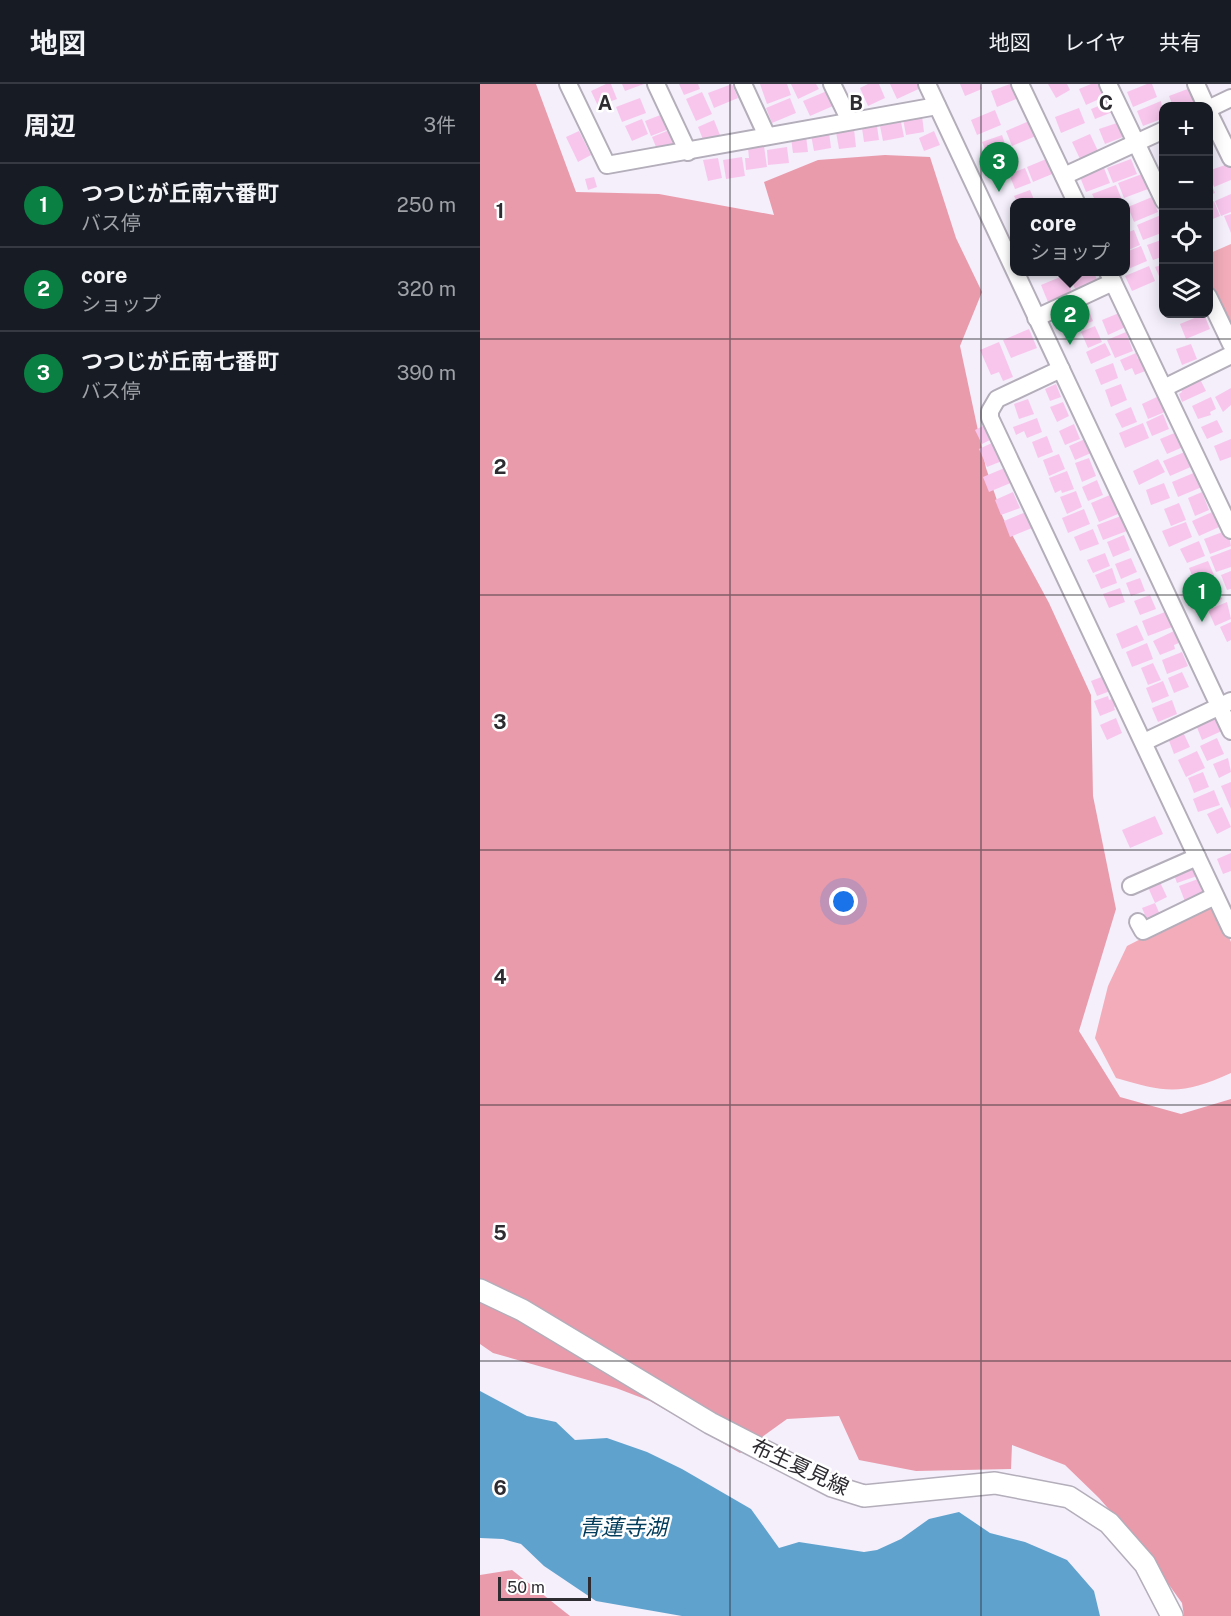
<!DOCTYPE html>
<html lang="ja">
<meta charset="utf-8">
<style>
body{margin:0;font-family:"Public Sans","Noto Sans JP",sans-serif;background:#242831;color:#f1f3f6}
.controls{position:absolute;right:18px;top:18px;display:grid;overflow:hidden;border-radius:12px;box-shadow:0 3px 15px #0003}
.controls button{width:54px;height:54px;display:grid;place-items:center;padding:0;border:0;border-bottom:2px solid #363941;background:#171b24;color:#f1f3f6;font:30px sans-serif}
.scale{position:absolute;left:18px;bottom:15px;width:93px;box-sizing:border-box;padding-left:6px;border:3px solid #2e2c31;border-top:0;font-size:16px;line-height:21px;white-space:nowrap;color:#2e2c31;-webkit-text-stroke:4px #fff;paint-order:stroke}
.you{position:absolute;left:364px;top:818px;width:21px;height:21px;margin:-15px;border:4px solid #fff;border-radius:50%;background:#1a73e8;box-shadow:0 0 0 9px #1a73e833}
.badge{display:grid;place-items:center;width:39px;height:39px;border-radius:50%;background:#0b8043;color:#fff;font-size:20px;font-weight:700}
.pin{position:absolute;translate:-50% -50px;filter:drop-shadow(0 2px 3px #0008)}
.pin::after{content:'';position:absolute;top:32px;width:21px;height:18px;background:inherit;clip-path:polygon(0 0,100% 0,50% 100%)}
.popup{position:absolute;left:530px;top:114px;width:120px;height:78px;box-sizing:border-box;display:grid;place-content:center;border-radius:12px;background:#171b24;filter:drop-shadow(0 2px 4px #0005);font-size:20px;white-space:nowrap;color:#9ea1a6}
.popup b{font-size:22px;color:#f1f3f6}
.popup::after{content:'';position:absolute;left:50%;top:100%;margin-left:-12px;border:12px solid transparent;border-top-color:#171b24}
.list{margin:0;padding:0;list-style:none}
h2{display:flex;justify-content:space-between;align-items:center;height:78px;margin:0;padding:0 24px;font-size:26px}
h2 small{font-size:20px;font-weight:400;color:#9ea1a6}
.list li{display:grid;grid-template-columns:39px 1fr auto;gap:18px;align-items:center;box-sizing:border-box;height:84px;padding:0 24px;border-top:2px solid #363941}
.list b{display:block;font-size:22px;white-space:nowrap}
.list p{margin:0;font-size:20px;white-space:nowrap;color:#9ea1a6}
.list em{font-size:20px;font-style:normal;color:#9ea1a6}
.icon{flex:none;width:33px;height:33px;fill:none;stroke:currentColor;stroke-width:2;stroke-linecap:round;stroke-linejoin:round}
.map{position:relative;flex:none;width:751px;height:1532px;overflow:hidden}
header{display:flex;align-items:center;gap:36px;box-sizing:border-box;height:84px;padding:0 30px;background:#171b24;border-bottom:2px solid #363941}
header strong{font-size:28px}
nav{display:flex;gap:33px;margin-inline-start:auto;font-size:21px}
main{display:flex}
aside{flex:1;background:#171b24}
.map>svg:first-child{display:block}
</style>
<header>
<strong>地図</strong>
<nav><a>地図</a><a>レイヤ</a><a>共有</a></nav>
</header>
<main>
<aside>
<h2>周辺<small>3件</small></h2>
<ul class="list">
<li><span class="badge">1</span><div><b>つつじが丘南六番町</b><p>バス停</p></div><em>250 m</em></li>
<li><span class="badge">2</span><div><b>core</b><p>ショップ</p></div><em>320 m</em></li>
<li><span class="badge">3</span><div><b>つつじが丘南七番町</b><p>バス停</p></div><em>390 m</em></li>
</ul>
</aside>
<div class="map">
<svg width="751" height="1532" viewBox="0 0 751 1532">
<rect width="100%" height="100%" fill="#f4effb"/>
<!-- green -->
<g fill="#f2acba">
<path d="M 751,160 L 751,248 L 729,198 L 728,170 Z"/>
<path d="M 725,822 L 737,827 L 751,858 L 751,989 C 702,1011 687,1009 636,994 L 615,954 L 628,902 L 647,862 Z"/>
</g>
<!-- forest -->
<g fill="#e99bac">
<path d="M 0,0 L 56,0 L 96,108 L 179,110 L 294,131 L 284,98 L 338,76 L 405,71 L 450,73 L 476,154 L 502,208 L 480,262 L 506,384 L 523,434 L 569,519 L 611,611 L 613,712 L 636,825 L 599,947 L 640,1013 L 701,1030 L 751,1015 L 751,1532 L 704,1532 L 702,1519 L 662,1463 L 619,1414 L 585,1381 L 532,1361 L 531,1385 L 436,1387 L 379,1376 L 359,1332 L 307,1335 L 260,1369 L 170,1317 L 136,1304 L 13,1269 L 0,1260 Z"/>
<path d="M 32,1486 L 90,1532 L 0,1532 L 0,1491 Z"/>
</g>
<!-- water -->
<path fill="#5fa2ce" d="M 0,1307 L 47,1332 L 76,1338 L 95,1356 L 127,1354 L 167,1368 L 202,1385 L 271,1425 L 299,1464 L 319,1458 L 384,1468 L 397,1466 L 421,1455 L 449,1435 L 479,1428 L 510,1449 L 545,1458 L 587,1476 L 614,1507 L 620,1532 L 202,1532 L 116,1517 L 64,1482 L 41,1460 L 23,1455 L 0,1454 Z"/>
<!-- building -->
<g fill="#f8c6ed">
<path d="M 126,0 L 131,0 L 137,15 L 118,22 L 111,7 Z"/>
<path d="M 142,0 L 164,0 L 145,7 Z"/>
<path d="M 199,0 L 218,0 L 220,5 L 204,11 Z"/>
<path d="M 252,0 L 258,14 L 234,24 L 228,9 Z"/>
<path d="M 280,0 L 307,0 L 311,11 L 287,20 Z"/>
<path d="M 311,0 L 336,0 L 339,5 L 318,15 Z"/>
<path d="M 388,0 L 399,0 L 405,14 L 388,22 L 380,4 Z"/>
<path d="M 410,0 L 442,0 L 443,3 L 417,15 Z"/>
<path d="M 480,0 L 500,0 L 502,5 L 485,12 Z"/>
<path d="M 530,0 L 535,0 L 541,13 L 517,23 L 511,7 Z"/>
<path d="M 568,0 L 587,0 L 590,6 L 576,14 Z"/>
<path d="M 611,0 L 621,0 L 626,12 L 606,21 L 599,5 Z"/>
<path d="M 667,0 L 672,0 L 677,13 L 653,23 L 647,8 Z"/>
<path d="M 713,3 L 719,18 L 707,22 L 693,22 L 689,12 Z"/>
<path d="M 347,7 L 353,22 L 330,32 L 323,17 Z"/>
<path d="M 222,8 L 232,30 L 216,37 L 206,15 Z"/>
<path d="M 160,14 L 166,29 L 142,38 L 136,23 Z"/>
<path d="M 310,14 L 316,29 L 292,39 L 286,24 Z"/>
<path d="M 631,17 L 635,27 L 615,35 L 611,25 Z"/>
<path d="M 681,17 L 684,34 L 663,42 L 657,27 Z"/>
<path d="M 599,24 L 605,39 L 581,49 L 575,33 Z"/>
<path d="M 515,26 L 521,41 L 497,51 L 491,36 Z"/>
<path d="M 183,30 L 189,45 L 171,52 L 165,37 Z"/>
<path d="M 442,32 L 444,48 L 426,51 L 423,35 Z"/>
<path d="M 162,35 L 168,50 L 152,57 L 145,42 Z"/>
<path d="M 234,36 L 240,51 L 224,58 L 218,43 Z"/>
<path d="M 549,37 L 556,52 L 532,62 L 526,47 Z"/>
<path d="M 421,38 L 424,53 L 403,57 L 400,42 Z"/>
<path d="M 637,39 L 643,53 L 625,60 L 619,45 Z"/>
<path d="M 397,42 L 399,56 L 384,58 L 382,44 Z"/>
<path d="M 192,45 L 198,60 L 178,68 L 172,53 Z"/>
<path d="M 374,45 L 376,63 L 359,65 L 356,48 Z"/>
<path d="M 99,47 L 111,71 L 98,78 L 86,53 Z"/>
<path d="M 454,47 L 460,61 L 444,67 L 439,54 Z"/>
<path d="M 349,48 L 351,64 L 334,67 L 331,51 Z"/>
<path d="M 610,50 L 618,67 L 600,75 L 592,58 Z"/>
<path d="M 522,51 L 527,66 L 508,73 L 502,58 Z"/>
<path d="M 326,52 L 328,68 L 313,69 L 311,54 Z"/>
<path d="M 284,62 L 287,83 L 266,86 L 265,74 L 269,74 L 268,64 Z"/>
<path d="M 307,63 L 309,79 L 288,81 L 287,66 Z"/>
<path d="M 532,65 L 538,81 L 525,86 L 519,70 Z"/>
<path d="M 262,73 L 265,92 L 246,95 L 243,76 Z"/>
<path d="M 571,73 L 577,88 L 553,98 L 547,83 Z"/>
<path d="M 238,74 L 242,94 L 228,97 L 223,76 Z"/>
<path d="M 651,75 L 657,90 L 633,99 L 627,84 Z"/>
<path d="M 751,79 L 751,96 L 734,103 L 728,87 Z"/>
<path d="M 545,84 L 551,99 L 535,105 L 529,90 Z"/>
<path d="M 624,84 L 630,99 L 606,108 L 600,93 Z"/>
<path d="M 662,90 L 668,105 L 644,114 L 638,99 Z"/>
<path d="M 114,93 L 117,103 L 108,106 L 105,95 Z"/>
<path d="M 728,93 L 735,109 L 728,112 Z"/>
<path d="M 636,101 L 642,116 L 635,118 L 616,118 L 612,110 Z"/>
<path d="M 550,106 L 555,118 L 537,118 L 534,112 Z"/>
<path d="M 751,110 L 751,128 L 741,132 L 735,117 Z"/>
<path d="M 672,113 L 678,128 L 654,138 L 648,123 Z"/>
<path d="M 734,117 L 740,132 L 728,137 L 728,119 Z"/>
<path d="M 751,130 L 751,149 L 744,132 Z"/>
<path d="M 681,131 L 684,148 L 663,156 L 657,141 Z"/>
<path d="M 654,146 L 660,161 L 646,167 L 646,149 Z"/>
<path d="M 684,155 L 684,172 L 673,176 L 667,161 Z"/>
<path d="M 661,162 L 667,177 L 646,186 L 646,168 Z"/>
<path d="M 684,180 L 684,198 L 682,199 L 675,183 Z"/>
<path d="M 669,182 L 675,197 L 652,207 L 645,192 Z"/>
<path d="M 596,188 L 614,188 L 617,196 L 595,205 L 589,190 Z"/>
<path d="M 585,191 L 592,208 L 568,218 L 561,201 Z"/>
<path d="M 607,222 L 613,237 L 589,247 L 583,232 Z"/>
<path d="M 644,227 L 650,241 L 628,251 L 622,236 Z"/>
<path d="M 724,230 L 730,245 L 706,255 L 700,240 Z"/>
<path d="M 615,242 L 622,258 L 608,264 L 601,248 Z"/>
<path d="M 549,245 L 557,264 L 531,274 L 523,256 Z"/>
<path d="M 646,248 L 653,267 L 635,274 L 627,256 Z"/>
<path d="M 519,258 L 533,293 L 523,297 L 519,288 L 511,291 L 500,266 Z"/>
<path d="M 625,259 L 631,271 L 611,280 L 606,268 Z"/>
<path d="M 711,260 L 717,275 L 702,281 L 696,265 Z"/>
<path d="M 656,269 L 658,275 L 662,273 L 668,286 L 655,291 L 652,284 L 645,287 L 640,276 Z"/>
<path d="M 633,279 L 638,294 L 621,301 L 615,286 Z"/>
<path d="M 721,297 L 726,307 L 702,318 L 699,310 L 702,308 L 700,304 Z"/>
<path d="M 576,300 L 581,313 L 570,317 L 565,305 Z"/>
<path d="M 641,300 L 647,316 L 631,323 L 625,306 Z"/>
<path d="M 751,304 L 751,321 L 743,328 L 735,313 Z"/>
<path d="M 679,312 L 685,328 L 668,335 L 662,320 Z"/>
<path d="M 731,313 L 736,325 L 730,328 L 731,331 L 718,335 L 712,322 Z"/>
<path d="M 548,315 L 554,330 L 539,335 L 534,320 Z"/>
<path d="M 583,318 L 589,332 L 577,338 L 570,323 Z"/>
<path d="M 651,323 L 657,338 L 642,344 L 635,330 Z"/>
<path d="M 683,330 L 689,345 L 672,352 L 666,338 Z"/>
<path d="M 557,334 L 562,348 L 547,354 L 544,347 L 536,351 L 533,343 Z"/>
<path d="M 737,336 L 743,348 L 727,355 L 721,343 Z"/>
<path d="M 663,339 L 669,354 L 645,364 L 639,349 Z"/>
<path d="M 594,340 L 600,355 L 585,361 L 579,347 Z"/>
<path d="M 505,341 L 512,355 L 502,360 L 495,346 Z"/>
<path d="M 697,348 L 703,363 L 687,370 L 680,355 Z"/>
<path d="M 567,352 L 573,368 L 558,374 L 552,358 Z"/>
<path d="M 605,355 L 611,369 L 595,376 L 589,362 Z"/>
<path d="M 751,355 L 751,373 L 740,377 L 734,362 Z"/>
<path d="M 514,358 L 522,377 L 507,383 L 499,365 Z"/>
<path d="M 707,367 L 713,382 L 690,392 L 683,377 Z"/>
<path d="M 579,370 L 585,385 L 569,392 L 563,376 Z"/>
<path d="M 609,374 L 616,392 L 602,398 L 595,379 Z"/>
<path d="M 678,375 L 685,388 L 659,401 L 653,387 Z"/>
<path d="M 527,383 L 533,398 L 509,408 L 503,393 Z"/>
<path d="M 587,387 L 594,405 L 582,409 L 581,406 L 575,409 L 569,394 Z"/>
<path d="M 716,388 L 722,403 L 698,413 L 692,398 Z"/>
<path d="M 617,396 L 623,411 L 608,417 L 602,403 Z"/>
<path d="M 684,399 L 690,414 L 671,421 L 666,406 Z"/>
<path d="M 596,407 L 602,423 L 587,430 L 580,413 Z"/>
<path d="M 533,408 L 540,424 L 521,431 L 515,416 Z"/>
<path d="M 722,408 L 729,426 L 715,432 L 708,414 Z"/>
<path d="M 630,411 L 638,430 L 619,438 L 611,419 Z"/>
<path d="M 699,419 L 706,436 L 691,442 L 684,425 Z"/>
<path d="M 604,425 L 610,440 L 588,449 L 582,434 Z"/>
<path d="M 739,425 L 746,440 L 719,452 L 712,437 Z"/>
<path d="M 546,428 L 552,444 L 530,453 L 524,437 Z"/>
<path d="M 641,432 L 647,447 L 623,456 L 617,441 Z"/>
<path d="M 706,438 L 712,453 L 689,463 L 682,447 Z"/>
<path d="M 613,445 L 619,460 L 600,467 L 594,453 Z"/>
<path d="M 748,446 L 751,462 L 730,470 L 724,455 Z"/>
<path d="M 644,451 L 650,466 L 633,473 L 627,458 Z"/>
<path d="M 719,457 L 725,472 L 707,479 L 700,465 Z"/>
<path d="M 751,465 L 751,483 L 736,488 L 730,473 Z"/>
<path d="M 625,469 L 630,482 L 613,489 L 607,476 Z"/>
<path d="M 651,474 L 657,488 L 641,495 L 635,480 Z"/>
<path d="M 728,477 L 734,491 L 715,499 L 709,484 Z"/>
<path d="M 632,484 L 637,499 L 621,505 L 615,491 Z"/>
<path d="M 751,487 L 751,505 L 747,506 L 741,491 Z"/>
<path d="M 660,494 L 665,507 L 651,512 L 646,499 Z"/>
<path d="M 736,497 L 742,515 L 729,520 L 722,502 Z"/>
<path d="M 640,504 L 645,518 L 629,524 L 623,510 Z"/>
<path d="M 670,511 L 676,525 L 660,531 L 654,517 Z"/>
<path d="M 747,518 L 751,535 L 735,542 L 728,526 Z"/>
<path d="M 685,528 L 692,543 L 668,552 L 662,537 Z"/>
<path d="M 751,538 L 751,556 L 747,558 L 740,543 Z"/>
<path d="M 657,541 L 664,556 L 642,565 L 636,550 Z"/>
<path d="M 694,547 L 699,559 L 694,561 L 695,565 L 680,571 L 673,557 Z"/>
<path d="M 667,559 L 673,575 L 652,583 L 646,568 Z"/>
<path d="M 702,568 L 708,582 L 687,590 L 682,576 Z"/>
<path d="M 673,579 L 681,596 L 668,601 L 661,584 Z"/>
<path d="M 702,588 L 709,603 L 694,609 L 688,594 Z"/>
<path d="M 627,591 L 633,606 L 617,612 L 611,597 Z"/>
<path d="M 683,597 L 689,612 L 672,619 L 666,604 Z"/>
<path d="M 628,612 L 629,616 L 635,614 L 638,621 L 634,623 L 635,626 L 620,632 L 614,617 Z"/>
<path d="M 692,616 L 697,630 L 678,638 L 672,624 Z"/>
<path d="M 737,632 L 744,646 L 722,656 L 716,641 Z"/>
<path d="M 636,634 L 642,649 L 627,656 L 620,641 Z"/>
<path d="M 703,648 L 710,663 L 694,670 L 688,654 Z"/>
<path d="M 737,654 L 744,670 L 727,677 L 720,662 Z"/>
<path d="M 717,667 L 725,684 L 706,693 L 698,676 Z"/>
<path d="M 748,674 L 751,688 L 739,694 L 733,680 Z"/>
<path d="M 723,688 L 729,703 L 714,709 L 708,694 Z"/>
<path d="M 751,698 L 751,725 L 741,702 Z"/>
<path d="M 734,706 L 740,721 L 718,728 L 713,715 Z"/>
<path d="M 742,723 L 751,743 L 737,750 L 727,730 Z"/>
<path d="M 675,732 L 683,750 L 650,764 L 642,746 Z"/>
<path d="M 751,769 L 751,787 L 743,790 L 737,775 Z"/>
<path d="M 712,781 L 717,792 L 697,799 L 693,788 Z"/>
<path d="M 718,795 L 724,813 L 706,820 L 699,802 Z"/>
<path d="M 679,796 L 687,813 L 675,819 L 667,801 Z"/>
<path d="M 675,819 L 681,833 L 668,838 L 662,824 Z"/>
</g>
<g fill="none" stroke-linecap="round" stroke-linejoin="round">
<defs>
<g id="minor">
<path d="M 88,0 L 127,81 L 457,22"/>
<path d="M 176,0 L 208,68"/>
<path d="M 263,0 L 287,52"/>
<path d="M 352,0 L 370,37"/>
<path d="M 447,0 L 751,647"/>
<path d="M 540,0 L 596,118"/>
<path d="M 628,0 L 684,117"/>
<path d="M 716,0 L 726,22"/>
<path d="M 728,25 L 751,14"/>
<path d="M 728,27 L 751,74"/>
<path d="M 584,92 L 684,46"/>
<path d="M 633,198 L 751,446"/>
<path d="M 728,212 L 751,260"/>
<path d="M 556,234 L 633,198 L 628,188"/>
<path d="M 581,285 L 517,315 L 510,327 L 510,334 L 717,773 L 651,802"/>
<path d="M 684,304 L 751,271"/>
<path d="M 664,658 L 751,617"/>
<path d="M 717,773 L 751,845"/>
<path d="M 658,838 L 663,847 L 735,812"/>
</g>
<path id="major" d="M 0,1206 L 42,1226 L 230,1339 L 352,1402 L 384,1412 L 515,1399 L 589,1413 L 629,1439 L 665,1480 L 692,1532"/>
</defs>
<!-- minor casing -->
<use href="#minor" stroke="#b3aeba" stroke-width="20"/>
<!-- major casing -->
<use href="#major" stroke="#b3aeba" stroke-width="24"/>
<!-- minor -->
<use href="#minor" stroke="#fff" stroke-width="16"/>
<!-- major -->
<use href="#major" stroke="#fff" stroke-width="21"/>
</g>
<!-- grid -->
<path fill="none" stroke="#2e2c31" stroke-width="1.5" stroke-opacity="0.55" d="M 250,0 L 250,1532M 501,0 L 501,1532M 0,255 L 751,255M 0,511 L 751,511M 0,766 L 751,766M 0,1021 L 751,1021M 0,1277 L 751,1277"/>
<g text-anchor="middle" stroke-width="5" stroke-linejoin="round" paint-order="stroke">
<!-- street labels -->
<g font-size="21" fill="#2e2c31" stroke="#fff">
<text transform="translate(320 1383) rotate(25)" y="7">布生夏見線</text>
</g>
<!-- water labels -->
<g font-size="22" font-style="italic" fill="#023c5a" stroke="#fff">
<text x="143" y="1451">青蓮寺湖</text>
</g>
</g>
<g font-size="20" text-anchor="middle" font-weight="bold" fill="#2e2c31" stroke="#fff" stroke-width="5" stroke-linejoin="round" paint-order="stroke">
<text x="125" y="26">A</text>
<text x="376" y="26">B</text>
<text x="626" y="26">C</text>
<text x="20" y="134">1</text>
<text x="20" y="390">2</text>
<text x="20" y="645">3</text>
<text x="20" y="900">4</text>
<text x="20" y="1156">5</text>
<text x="20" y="1411">6</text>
</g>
</svg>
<div class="controls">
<button>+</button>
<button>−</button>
<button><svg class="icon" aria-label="locate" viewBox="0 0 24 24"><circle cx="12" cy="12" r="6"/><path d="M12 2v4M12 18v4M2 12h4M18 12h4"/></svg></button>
<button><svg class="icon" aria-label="layers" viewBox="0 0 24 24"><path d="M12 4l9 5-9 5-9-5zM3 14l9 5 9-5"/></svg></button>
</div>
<div class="scale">50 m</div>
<div class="you"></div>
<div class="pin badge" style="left:722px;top:538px">1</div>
<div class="pin badge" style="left:590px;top:261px">2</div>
<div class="popup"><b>core</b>ショップ</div>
<div class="pin badge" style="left:519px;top:108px">3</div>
</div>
</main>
